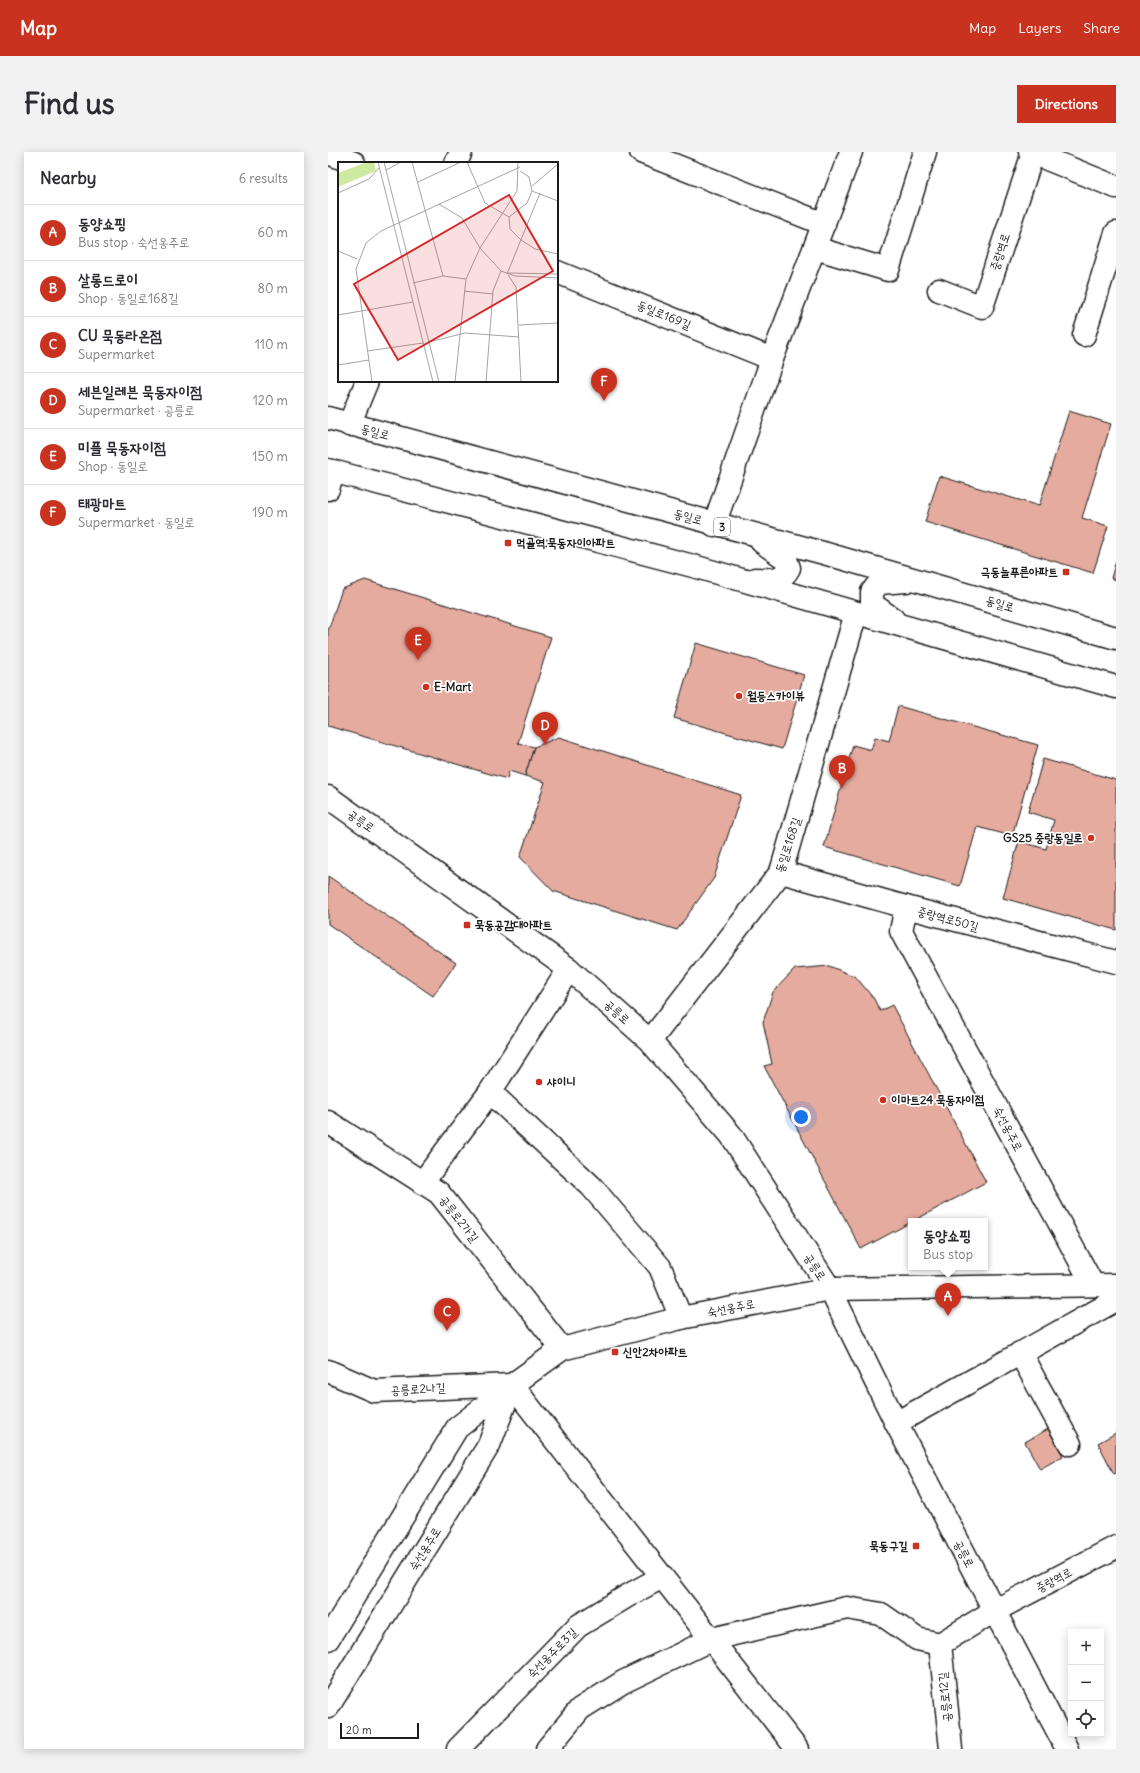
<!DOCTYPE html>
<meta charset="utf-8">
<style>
body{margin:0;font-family:Delius,"Poor Story",sans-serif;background:#f2f2f3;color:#2b2b33}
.controls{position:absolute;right:12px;bottom:12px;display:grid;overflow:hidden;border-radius:0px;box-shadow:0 2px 10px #0003}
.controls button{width:36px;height:36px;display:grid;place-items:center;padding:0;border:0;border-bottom:1px solid #e1e1e2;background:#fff;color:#2b2b33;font:20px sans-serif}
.scale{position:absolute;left:12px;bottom:10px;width:79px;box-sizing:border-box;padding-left:4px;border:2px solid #1c1c1c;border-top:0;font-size:11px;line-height:14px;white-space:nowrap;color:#1c1c1c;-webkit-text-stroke:3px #fff;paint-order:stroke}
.you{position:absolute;left:473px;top:965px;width:14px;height:14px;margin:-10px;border:3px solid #fff;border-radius:50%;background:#1a73e8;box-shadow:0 0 0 6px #1a73e833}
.badge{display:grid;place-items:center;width:26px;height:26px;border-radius:50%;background:#c8321e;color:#fff;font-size:13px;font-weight:700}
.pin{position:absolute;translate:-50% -33px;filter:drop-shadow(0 1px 2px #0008)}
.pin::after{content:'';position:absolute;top:21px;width:14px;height:12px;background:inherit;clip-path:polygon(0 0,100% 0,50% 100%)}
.popup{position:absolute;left:580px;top:1066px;width:80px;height:52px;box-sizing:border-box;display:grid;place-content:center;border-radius:0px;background:#fff;filter:drop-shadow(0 1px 3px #0005);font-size:13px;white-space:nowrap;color:#7c7c81}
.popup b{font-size:15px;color:#2b2b33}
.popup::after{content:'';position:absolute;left:50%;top:100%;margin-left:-8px;border:8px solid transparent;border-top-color:#fff}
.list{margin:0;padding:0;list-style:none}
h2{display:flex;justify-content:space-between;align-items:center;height:52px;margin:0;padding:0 16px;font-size:17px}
h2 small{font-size:13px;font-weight:400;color:#7c7c81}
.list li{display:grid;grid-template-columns:26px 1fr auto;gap:12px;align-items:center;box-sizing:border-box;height:56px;padding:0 16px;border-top:1px solid #e1e1e2}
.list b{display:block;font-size:15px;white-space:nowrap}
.list p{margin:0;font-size:13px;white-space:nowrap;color:#7c7c81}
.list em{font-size:13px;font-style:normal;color:#7c7c81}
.icon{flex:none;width:22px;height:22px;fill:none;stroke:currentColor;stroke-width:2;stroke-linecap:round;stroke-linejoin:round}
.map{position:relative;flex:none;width:788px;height:1597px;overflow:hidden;border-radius:0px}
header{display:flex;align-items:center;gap:24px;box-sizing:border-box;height:56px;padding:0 20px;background:#c8321e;color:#fff}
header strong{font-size:19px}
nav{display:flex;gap:22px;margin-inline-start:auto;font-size:14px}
.intro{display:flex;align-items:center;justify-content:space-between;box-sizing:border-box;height:96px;padding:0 24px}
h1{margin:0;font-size:28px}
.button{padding:10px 18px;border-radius:0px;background:#c8321e;color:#fff;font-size:14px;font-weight:700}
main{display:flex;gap:24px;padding:0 24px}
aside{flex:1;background:#fff;border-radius:0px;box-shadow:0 2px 10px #0003}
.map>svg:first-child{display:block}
</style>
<header>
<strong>Map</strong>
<nav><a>Map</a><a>Layers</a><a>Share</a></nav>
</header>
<div class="intro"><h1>Find us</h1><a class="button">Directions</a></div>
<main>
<aside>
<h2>Nearby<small>6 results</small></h2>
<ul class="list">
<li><span class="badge">A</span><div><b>동양쇼핑</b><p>Bus stop · 숙선옹주로</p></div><em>60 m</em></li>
<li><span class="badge">B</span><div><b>살롱드로이</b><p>Shop · 동일로168길</p></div><em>80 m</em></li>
<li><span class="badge">C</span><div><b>CU 묵동라온점</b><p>Supermarket</p></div><em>110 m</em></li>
<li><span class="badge">D</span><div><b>세븐일레븐 묵동자이점</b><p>Supermarket · 공릉로</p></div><em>120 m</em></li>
<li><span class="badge">E</span><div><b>미플 묵동자이점</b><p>Shop · 동일로</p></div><em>150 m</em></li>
<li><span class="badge">F</span><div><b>태광마트</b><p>Supermarket · 동일로</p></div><em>190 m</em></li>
</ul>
</aside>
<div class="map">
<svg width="788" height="1597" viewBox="0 0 788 1597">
<rect width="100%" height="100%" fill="#fff"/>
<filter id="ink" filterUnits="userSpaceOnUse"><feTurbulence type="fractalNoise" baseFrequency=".025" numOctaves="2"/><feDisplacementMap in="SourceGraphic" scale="8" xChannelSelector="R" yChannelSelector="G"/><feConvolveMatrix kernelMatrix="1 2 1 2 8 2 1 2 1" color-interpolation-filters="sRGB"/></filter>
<g filter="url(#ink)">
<!-- building -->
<g fill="#e5ab9f" stroke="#1c1c1c">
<path d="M 741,259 L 783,272 L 754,366 L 780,374 L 765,421 L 597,370 L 611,324 L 711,354 Z"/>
<path d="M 788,409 L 788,428 L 783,426 Z"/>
<path d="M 37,428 L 223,485 L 190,591 L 206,595 L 197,624 L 181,619 L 179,627 L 0,574 L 0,479 L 14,437 Z"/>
<path d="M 368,491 L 476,523 L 454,597 L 346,566 Z"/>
<path d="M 570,554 L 710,593 L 684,684 L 649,675 L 632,734 L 496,695 L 525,593 L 543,598 L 547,585 L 561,589 Z"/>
<path d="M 231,585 L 413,643 L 386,726 L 349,778 L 225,739 L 192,705 L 217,630 L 197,624 L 206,595 Z"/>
<path d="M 715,607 L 788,628 L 788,778 L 675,746 L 691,689 L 718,697 L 726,668 L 700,660 Z"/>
<path d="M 0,724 L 128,811 L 105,844 L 0,772 Z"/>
<path d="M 501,814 L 528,825 L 546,847 L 552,859 L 564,853 L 658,1030 L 533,1097 L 436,914 L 444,912 L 435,870 L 445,840 L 467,817 Z"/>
<path d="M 720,1277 L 735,1304 L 712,1317 L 697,1290 Z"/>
<path d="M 788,1281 L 788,1321 L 786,1322 L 770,1291 Z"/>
</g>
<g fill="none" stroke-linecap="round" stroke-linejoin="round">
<defs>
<g id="minor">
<path d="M 313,0 L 496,72"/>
<path d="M 702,0 L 788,35"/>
<path d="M 0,1 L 26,11"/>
<path d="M 128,11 L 133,0"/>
<path d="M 487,96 L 560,118 L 597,0"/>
<path d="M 229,120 L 444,207"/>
<path d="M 611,138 L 654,155 L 705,1"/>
<path d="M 756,183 L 788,81"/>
<path d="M 21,273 L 39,229"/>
<path d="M 0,337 L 5,319"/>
<path d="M 386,373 L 444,207 L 523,0"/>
<path d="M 0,645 L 241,817 L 322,889 L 403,983 L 502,1137 L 568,1271 L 739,1597"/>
<path d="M 453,720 L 578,755 L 788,810"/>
<path d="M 578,755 L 573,779 L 765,1133"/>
<path d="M 322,889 L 453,720 L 528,461"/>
<path d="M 162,940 L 263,1034 L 332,1115 L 353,1166"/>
<path d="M 0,970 L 111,1041 L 234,1197"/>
<path d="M 94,1031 L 162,940 L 241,817"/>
<path d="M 692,1201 L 742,1292"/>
<path d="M 0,1219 L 46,1239 L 184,1233"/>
<path d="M 184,1233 L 469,1597"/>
<path d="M 568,1271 L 788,1148"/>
<path d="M 0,1487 L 129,1276 L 184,1233 L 234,1197 L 353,1166 L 502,1137 L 788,1133"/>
<path d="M 612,1492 L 623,1597"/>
<path d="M 0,1555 L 161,1293 L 184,1233"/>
<path d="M 130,1597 L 250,1474 L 301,1443 L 334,1425"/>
<path d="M 219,1597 L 252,1557 L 295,1530 L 384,1487 L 519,1456 L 553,1462 L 589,1487 L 612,1492 L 666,1459 L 788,1395"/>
</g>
<g id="major">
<path d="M 0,266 L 499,402 L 788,486"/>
<path d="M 0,318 L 365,414 L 788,535"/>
<path d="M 427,427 C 442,427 454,430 461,416 L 458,407 L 434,390"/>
<path d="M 565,467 L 544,452 L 544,440 L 551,431 L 578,429"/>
</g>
</defs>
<!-- minor casing -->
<use href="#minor" stroke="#1c1c1c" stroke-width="25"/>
<!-- major casing -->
<use href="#major" stroke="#1c1c1c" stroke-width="25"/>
<!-- minor -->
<use href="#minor" stroke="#fff" stroke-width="22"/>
<!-- major -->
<use href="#major" stroke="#fff" stroke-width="22"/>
</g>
</g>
<!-- markers -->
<g fill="#c8321e" stroke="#fff" stroke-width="1.5">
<rect x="176" y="387" width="8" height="8" rx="2"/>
<rect x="734" y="416" width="8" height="8" rx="2"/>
<circle cx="98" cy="535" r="4"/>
<circle cx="411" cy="544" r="4"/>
<circle cx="763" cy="686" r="4"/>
<rect x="135" y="769" width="8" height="8" rx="2"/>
<circle cx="211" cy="930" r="4"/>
<circle cx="555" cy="948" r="4"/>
<rect x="283" y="1196" width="8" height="8" rx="2"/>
<rect x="584" y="1390" width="8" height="8" rx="2"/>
</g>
<g text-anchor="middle" stroke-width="3.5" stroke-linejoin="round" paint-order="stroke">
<!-- shield labels -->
<rect fill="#fff" stroke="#606060" stroke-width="1" x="386" y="366" width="16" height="18" rx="3"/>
<g font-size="11" font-weight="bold" fill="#1c1c1c">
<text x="394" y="379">3</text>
</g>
<!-- street labels -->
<g font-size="12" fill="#1c1c1c" stroke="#fff">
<text transform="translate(672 100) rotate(-72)" y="4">중랑역로</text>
<text transform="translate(336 163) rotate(22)" y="4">동일로169길</text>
<text transform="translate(47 280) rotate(15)" y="4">동일로</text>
<text transform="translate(360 365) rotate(15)" y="4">동일로</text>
<text transform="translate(672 452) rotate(16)" y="4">동일로</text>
<text transform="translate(33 669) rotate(35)" y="4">공릉로</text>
<text transform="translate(460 693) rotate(-72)" y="4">동일로168길</text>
<text transform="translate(620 767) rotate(15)" y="4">중랑역로50길</text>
<text transform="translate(289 860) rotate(42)" y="4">공릉로</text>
<text transform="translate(680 977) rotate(62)" y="4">숙선옹주로</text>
<text transform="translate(131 1067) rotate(52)" y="4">공릉로2가길</text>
<text transform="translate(487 1115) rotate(57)" y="4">공릉로</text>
<text transform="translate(403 1156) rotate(-11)" y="4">숙선옹주로</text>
<text transform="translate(90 1237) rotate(-3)" y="4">공릉로2나길</text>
<text transform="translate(97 1397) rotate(-58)" y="4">숙선옹주로</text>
<text transform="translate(636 1402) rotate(63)" y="4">공릉로</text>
<text transform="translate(726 1428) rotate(-28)" y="4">중랑역로</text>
<text transform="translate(224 1501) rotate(-45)" y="4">숙선옹주로3길</text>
<text transform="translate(617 1545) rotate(-96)" y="4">공릉로12길</text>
</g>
<!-- poi labels -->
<g font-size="12" font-weight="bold" fill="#1c1c1c" stroke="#fff" text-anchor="start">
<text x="188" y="395">먹골역.묵동자이아파트</text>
<text x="730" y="424" text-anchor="end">극동늘푸른아파트</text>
<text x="106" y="539">E-Mart</text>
<text x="419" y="548">월등스카이뷰</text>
<text x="755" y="690" text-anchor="end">GS25 중랑동일로</text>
<text x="147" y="777">묵동공감대아파트</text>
<text x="219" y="934">샤이니</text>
<text x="563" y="952">이마트24 묵동자이점</text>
<text x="295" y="1204">신안2차아파트</text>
<text x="580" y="1398" text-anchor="end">묵동구길</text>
</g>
</g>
<!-- overview -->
<g transform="translate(10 10)">
<rect width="220" height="220" fill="#fff"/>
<path d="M 29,0 L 36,0 L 38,9 L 0,25 L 0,11 Z" fill="#ceeaa1"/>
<path fill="none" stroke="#a4a4a4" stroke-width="1" d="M 40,0 L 95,220M 46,0 L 101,220M 74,0 L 105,114M 129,0 L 147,41 L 171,55M 48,8 L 63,0M 182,9 L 191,15 L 194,29 L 220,39M 80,20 L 123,0M 194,24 L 220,2M 0,31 L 31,17 L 41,6M 101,42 L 124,56 L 142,86 L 163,109 L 177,114 L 220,116M 171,55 L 172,67 L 183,78 L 197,87 L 220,92M 171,55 L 189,41 L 194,29M 0,89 L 19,97M 170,111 L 220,112M 169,112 L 202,31M 170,113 L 178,125 L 183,220M 75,121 L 105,114 L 128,117M 126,129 L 155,132M 0,153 L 75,140M 181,163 L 220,161M 91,180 L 127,171 L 181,175M 29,189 L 85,181M 0,203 L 31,198M 34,220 L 18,107 L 28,81 L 43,69 L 182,5M 117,220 L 128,117 L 142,86 L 179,29 L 180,0M 148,220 L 155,129 L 163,109"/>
<path fill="#d62828" fill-opacity="0.15" stroke="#d62828" stroke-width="2" d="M 171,33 L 215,109 L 60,198 L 16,122 Z"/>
<rect width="220" height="220" fill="none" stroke="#1c1c1c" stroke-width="2"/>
</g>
</svg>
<div class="controls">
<button>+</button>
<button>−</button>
<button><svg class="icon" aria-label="locate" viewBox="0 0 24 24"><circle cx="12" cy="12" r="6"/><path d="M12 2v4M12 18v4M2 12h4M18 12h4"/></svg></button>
</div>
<div class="scale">20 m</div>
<div class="you"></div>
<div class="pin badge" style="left:620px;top:1164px">A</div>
<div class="popup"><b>동양쇼핑</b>Bus stop</div>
<div class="pin badge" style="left:514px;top:636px">B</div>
<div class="pin badge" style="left:119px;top:1179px">C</div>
<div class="pin badge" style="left:217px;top:593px">D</div>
<div class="pin badge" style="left:90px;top:508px">E</div>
<div class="pin badge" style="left:276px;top:249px">F</div>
</div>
</main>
